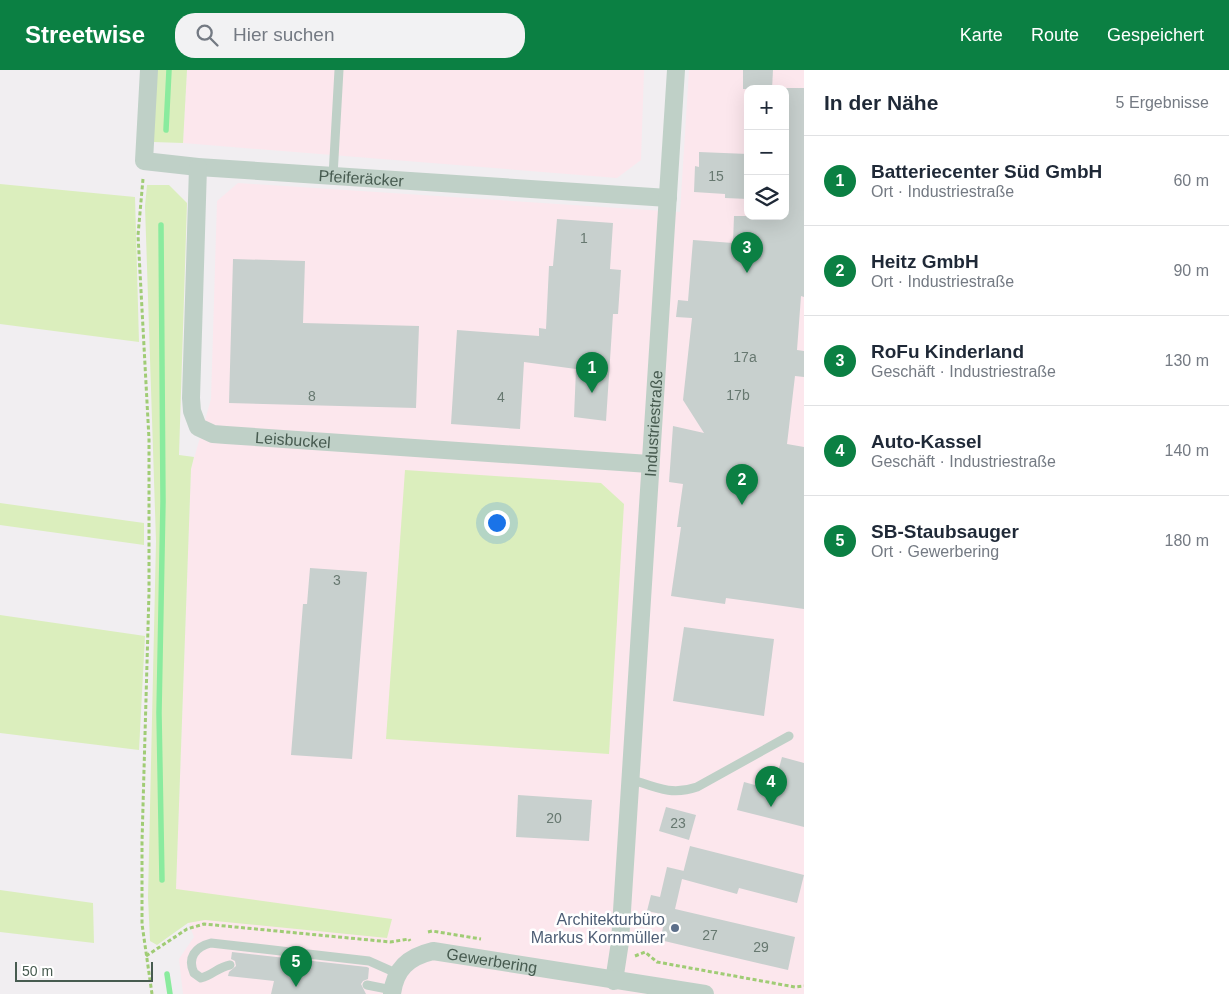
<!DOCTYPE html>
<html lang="de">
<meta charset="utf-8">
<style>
body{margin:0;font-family:Helvetica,sans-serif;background:#f2f2f3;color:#1f2937}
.controls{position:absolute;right:15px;top:15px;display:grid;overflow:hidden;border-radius:10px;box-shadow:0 5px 20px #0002}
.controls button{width:45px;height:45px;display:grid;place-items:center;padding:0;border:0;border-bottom:1px solid #e0e1e3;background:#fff;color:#1f2937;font:25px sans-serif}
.scale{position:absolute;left:15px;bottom:12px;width:138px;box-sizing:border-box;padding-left:5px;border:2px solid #475b50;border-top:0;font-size:14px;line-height:18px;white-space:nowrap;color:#475b50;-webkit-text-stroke:4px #fff;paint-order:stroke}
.you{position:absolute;left:496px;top:452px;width:18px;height:18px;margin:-12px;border:4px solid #fff;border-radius:50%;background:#1a73e8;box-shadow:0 0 0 8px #1a73e833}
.badge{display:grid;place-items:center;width:32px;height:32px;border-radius:50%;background:#0b8043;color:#fff;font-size:16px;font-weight:700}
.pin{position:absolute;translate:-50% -41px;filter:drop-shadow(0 1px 2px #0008)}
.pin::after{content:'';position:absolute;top:26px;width:18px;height:15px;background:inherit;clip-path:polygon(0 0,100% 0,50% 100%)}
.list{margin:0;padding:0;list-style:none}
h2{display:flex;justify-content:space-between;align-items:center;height:65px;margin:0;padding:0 20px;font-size:21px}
h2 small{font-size:16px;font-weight:400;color:#747a83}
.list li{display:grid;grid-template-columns:32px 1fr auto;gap:15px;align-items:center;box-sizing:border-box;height:90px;padding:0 20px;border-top:1px solid #e0e1e3}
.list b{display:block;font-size:19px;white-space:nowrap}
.list p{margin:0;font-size:16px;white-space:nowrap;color:#747a83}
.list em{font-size:16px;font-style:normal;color:#747a83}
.icon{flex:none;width:28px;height:28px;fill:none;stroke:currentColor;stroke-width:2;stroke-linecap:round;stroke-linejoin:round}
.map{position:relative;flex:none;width:804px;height:924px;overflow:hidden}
header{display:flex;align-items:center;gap:30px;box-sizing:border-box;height:70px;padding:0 25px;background:#0b8043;color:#fff}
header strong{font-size:24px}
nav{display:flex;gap:28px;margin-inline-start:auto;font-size:18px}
.search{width:350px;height:45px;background:#f2f2f3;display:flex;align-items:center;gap:12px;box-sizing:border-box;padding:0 18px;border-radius:20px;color:#747a83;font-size:19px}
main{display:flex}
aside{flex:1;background:#fff}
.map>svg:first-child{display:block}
</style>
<header>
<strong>Streetwise</strong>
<div class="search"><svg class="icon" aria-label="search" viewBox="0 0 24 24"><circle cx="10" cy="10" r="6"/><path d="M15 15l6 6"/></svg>Hier suchen</div>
<nav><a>Karte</a><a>Route</a><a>Gespeichert</a></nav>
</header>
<main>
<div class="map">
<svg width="804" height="924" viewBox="0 0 804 924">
<rect width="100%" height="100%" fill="#f1eef1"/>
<!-- commercial -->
<g fill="#fce7ed" fill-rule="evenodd">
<path d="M 187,0 L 644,0 L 641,90 L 617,108 L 183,73 Z"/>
<path d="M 689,0 L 804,0 L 804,924 L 183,924 L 179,889 L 194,867 L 176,819 L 191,399 L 211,329 L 217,131 L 238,113 L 680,142 ZM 748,19 L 785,19 L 785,146 L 748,146 Z"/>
</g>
<!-- green -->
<g fill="#dbeebd">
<path d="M 156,0 L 187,0 L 183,73 L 153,72 Z"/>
<path d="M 0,114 L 135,127 L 139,272 L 0,254 Z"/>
<path d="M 147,115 L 169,115 L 187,133 L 179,385 L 194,387 L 191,399 L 176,819 L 392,849 L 387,868 L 205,850 L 188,853 L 157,875 L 150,871 L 148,827 L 156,471 L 145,136 Z"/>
<path d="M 405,400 L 601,413 L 624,434 L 609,684 L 386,669 Z"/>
<path d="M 0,433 L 144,453 L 144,475 L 0,455 Z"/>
<path d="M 0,545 L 145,566 L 139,680 L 0,663 Z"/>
<path d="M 0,820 L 93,833 L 94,873 L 0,862 Z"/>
</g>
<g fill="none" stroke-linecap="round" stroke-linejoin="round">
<!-- stream -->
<g stroke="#8aeb9e" stroke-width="5.5">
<path d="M 166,60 L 169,0"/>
<path d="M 161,155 L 163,431 L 159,643 L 162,810"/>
<path d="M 167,904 L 170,924"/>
</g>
</g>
<!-- building -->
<g fill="#c8d0ce">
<path d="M 743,0 L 773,0 L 772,19 L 743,19 Z"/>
<path d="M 785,18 L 804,18 L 804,227 L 801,226 L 797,280 L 804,281 L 804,307 L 795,306 L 787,374 L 804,377 L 804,539 L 726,528 L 725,534 L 671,526 L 681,457 L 677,457 L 683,414 L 669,412 L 673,356 L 704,363 L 683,330 L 692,248 L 676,247 L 678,230 L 688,231 L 693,170 L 733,173 L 734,146 L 785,146 Z"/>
<path d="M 699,82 L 748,84 L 748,129 L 725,128 L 725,124 L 694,122 L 695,96 L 699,97 Z"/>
<path d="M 557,149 L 613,153 L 610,199 L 621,200 L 618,244 L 613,244 L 606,351 L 574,347 L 576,299 L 524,292 L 520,359 L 451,354 L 457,260 L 539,266 L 539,258 L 546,259 L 549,196 L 553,196 Z"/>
<path d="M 233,189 L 305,191 L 303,253 L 419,256 L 416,338 L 229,333 Z"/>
<path d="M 310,498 L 367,502 L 352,689 L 291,685 L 303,534 L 307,534 Z"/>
<path d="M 684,557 L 774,569 L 764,646 L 673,631 Z"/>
<path d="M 782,687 L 804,693 L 804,757 L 737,740 L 744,712 L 773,720 Z"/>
<path d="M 518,725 L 592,730 L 589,771 L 516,767 Z"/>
<path d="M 666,737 L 696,745 L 689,770 L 659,761 Z"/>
<path d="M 690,776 L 804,805 L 797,833 L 739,818 L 737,824 L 682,809 L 675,839 L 795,867 L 788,900 L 660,870 L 666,845 L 647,841 L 651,825 L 660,827 L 667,797 L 684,801 L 682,807 Z"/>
<path d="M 232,882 L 367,897 L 369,898 L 368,909 L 363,911 L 361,914 L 366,924 L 271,924 L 274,911 L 228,906 L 229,902 L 236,896 L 235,891 L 231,889 Z"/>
</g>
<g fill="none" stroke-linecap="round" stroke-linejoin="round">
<!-- path -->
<g stroke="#a0cc75" stroke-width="3" stroke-dasharray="4 2.5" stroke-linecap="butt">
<path d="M 143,109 L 138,165 L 149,369 L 149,522 L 142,772 L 142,854 L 152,924"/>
<path d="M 428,862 L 432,861 L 481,869"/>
<path d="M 146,886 L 187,859 L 204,854 L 390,872 L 409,869 L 410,871"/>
<path d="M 635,886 L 645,882 L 657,892 L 795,917 L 804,916"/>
</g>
<!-- lane -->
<g stroke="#bfd0c7" stroke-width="9">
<path d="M 333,106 L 339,0"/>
<path d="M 630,709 C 655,717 671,726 697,717 L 789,666"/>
<path d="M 230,895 C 218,897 213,905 201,908 L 194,903 C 187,888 195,877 211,873 L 369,891 L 396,903"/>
<path d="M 367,915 L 392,920"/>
</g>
<!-- street -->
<g stroke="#bfd0c7" stroke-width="18">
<path id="s1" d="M 149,0 L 144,91 L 198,97 L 668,128"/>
<path id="s2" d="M 198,97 L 191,328 L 192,341 L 198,357 L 213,364 L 226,365 L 649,394"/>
<path id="s3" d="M 614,911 L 620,872 L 676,0"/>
<path id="s4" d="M 392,924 C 395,899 408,887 433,881 L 705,924"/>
</g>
</g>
<!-- markers -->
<circle fill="#5c6f8a" stroke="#fff" stroke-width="2" cx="675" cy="858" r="5"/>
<g text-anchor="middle" stroke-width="5" stroke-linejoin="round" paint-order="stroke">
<!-- number labels -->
<g font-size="14" fill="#677870">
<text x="716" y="111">15</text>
<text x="584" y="173">1</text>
<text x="745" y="292">17a</text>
<text x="738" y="330">17b</text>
<text x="312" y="331">8</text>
<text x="501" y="332">4</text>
<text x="337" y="515">3</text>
<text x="554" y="753">20</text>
<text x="678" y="758">23</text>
<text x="710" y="870">27</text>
<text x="761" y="882">29</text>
</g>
<!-- street labels -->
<g font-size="16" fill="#475b50" stroke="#fff">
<text dy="6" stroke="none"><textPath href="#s1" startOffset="309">Pfeiferäcker</textPath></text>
<text dy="6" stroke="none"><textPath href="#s3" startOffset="559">Industriestraße</textPath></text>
<text dy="6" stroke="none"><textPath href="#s2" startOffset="358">Leisbuckel</textPath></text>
<text dy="6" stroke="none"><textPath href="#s4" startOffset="124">Gewerbering</textPath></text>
</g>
<!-- service labels -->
<g font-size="16" fill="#4e5e75" stroke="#fff" text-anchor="end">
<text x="665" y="855">Architekturbüro<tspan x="665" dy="18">Markus Kornmüller</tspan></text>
</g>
</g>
</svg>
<div class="controls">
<button>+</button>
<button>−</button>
<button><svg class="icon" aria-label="layers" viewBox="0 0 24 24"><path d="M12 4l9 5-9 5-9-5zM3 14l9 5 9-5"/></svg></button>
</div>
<div class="scale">50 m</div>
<div class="you"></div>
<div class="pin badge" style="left:592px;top:323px">1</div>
<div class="pin badge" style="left:742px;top:435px">2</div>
<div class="pin badge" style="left:747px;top:203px">3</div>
<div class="pin badge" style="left:771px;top:737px">4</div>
<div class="pin badge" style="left:296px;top:917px">5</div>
</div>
<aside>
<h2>In der Nähe<small>5 Ergebnisse</small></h2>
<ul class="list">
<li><span class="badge">1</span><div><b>Batteriecenter Süd GmbH</b><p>Ort · Industriestraße</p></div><em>60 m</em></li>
<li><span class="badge">2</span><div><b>Heitz GmbH</b><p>Ort · Industriestraße</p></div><em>90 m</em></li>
<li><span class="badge">3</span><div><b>RoFu Kinderland</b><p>Geschäft · Industriestraße</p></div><em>130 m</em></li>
<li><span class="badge">4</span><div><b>Auto-Kassel</b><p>Geschäft · Industriestraße</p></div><em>140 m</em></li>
<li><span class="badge">5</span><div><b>SB-Staubsauger</b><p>Ort · Gewerbering</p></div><em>180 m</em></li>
</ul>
</aside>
</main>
